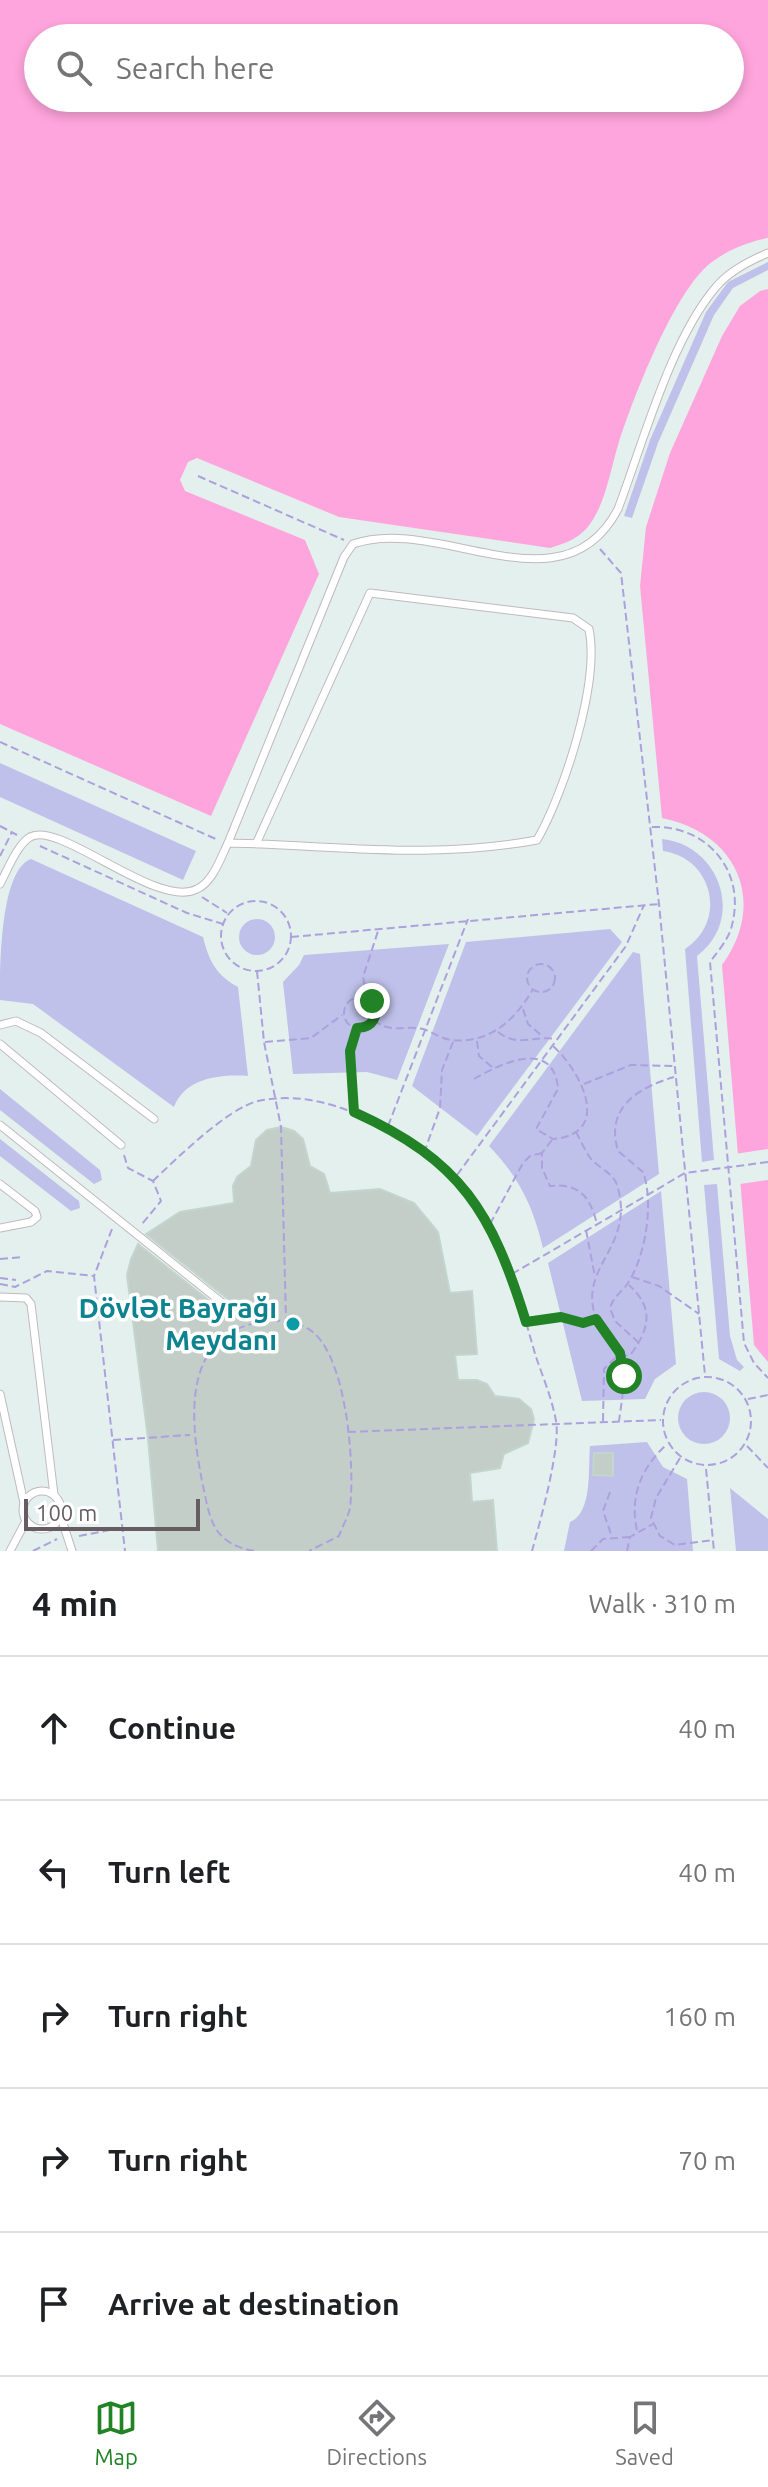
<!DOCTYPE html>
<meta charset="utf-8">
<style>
body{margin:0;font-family:Ubuntu,sans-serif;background:#f2f2f2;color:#202124}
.scale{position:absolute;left:24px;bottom:20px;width:176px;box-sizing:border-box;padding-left:8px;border:4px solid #665c61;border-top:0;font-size:22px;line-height:28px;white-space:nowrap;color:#665c61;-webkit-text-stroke:6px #fff;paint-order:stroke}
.stop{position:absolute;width:24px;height:24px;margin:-18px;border:6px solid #218226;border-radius:50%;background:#fff}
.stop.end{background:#218226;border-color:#fff;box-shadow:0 2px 8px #0008}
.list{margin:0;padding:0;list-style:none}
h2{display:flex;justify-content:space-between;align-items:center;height:104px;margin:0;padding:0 32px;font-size:34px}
h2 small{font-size:26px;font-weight:400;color:#757577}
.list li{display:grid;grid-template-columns:52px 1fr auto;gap:24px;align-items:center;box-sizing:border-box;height:144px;padding:0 32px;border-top:2px solid #e0e0e0}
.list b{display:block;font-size:30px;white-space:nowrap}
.list em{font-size:26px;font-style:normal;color:#757577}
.icon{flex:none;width:44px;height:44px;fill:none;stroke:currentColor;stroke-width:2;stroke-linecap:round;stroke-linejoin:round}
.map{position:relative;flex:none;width:768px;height:1551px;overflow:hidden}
.search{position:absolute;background:#fff;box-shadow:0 4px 12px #0003;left:24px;right:24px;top:24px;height:88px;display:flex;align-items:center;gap:20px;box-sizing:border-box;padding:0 28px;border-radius:44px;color:#757577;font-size:30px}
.sheet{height:824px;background:#fff}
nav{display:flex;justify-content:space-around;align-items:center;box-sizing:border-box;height:112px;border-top:2px solid #e0e0e0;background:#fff;font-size:22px;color:#757577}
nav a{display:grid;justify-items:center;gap:4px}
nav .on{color:#218226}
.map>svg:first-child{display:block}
</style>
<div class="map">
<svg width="768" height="1551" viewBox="0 0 768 1551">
<rect width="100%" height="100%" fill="#e4f0ed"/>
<!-- green -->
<g fill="#bfc1ea">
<path d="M 768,262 L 768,270 L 733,288 L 714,315 L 658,443 L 632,518 L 624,516 L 650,440 L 706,312 L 728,282 Z"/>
<path d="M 0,763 L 196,851 L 183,880 L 0,797 Z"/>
<path d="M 662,839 C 720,845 746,919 697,956 L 714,1160 L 702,1162 L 685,949 C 728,921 713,858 663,851 Z"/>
<path d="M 31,859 L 203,937 C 209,961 216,975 238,987 L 248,1076 C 220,1074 185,1078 174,1107 L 33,1004 L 0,1000 C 0,966 0,870 31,859 Z"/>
<circle cx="257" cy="937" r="18"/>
<path d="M 610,929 L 622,942 L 477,1136 L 412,1086 L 466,942 Z"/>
<path d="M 449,944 L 397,1080 L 367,1072 L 293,1074 L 283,982 L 299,965 L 304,955 Z"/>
<path d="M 633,952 L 640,954 L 659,1174 L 543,1248 C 533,1206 519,1177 489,1146 Z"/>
<path d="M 0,1089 L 100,1170 L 102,1180 L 94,1184 L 0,1110 Z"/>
<path d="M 0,1139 L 79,1201 L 80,1208 L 71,1211 L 0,1156 Z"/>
<path d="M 717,1184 L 730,1336 L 737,1360 L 744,1367 L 740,1371 L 719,1359 L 704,1185 Z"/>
<path d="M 661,1191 L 676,1364 L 655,1379 L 645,1399 L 582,1401 L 548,1263 Z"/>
<circle cx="704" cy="1418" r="26"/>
<path d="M 647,1442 L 663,1467 L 687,1479 L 693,1551 L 564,1551 L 570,1522 C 593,1513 588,1467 590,1446 Z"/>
<path d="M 730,1488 L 768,1519 L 768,1551 L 736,1551 Z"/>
</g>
<!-- water -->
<g fill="#ffa5dd" fill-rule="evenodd">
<path d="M 0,0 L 768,0 L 768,238 C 747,242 723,252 707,266 C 672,298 634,396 619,442 C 610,470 606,505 587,528 C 576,540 565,543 550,548 L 339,517 L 197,458 L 188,462 L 180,480 L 185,491 L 305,540 L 319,574 L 211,816 L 0,724 ZM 38,38 L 730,38 L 730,98 L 38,98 Z"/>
<path d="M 768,289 L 768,1362 L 754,1345 L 722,965 C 768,902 737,833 662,818 L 640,586 L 646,527 L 670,453 L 722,336 L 740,306 L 760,291 Z"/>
</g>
<!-- pier -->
<path fill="#e4f0ed" d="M 768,1149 L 768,1180 L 740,1184 L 735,1154 Z"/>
<!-- building -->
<g fill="#c3cec9" stroke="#c2d5ce" stroke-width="2">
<path d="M 281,1127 L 294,1131 L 303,1139 L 310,1166 L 324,1174 L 330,1193 L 380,1189 L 414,1203 L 438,1232 L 450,1293 L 472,1291 L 477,1354 L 455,1355 L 458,1380 L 477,1380 L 487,1384 L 495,1396 L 519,1399 L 531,1409 L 534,1419 L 528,1443 L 504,1454 L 500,1468 L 470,1473 L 472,1502 L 493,1500 L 497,1551 L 158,1551 L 148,1438 L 127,1275 L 131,1259 L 138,1244 L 226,1314 L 235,1314 L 234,1304 L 146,1234 L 180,1212 L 234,1203 L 233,1186 L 237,1177 L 251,1166 L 256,1140 L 267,1130 Z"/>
<path d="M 594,1453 L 613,1453 L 613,1476 L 593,1475 Z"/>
</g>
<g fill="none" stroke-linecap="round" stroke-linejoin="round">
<defs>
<g id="lane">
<path d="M 228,843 L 344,557 L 353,544 C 438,514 563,615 618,509 C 643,443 671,339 716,287 C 729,271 749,261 768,253"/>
<path d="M 0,884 C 7,871 17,845 30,837 C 60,820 157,910 197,889 C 213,882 221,857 228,843 C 335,845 429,860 537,840 C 564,793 600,683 589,629 L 573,618 L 370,593 L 256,844"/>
<path d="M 0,1025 L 16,1021 L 41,1033 L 154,1119"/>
<path d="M 0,1044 L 121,1145"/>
<path d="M 0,1125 L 230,1309"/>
<path d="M 0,1184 L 35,1211 L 37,1217 L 31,1222 L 0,1228"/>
<path d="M 0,1297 L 26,1298 L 31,1304 L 54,1495"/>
<path d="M 0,1394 L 24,1503"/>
<circle cx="42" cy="1510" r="19"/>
<path d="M 61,1517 L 72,1551"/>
<path d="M 10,1551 L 26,1521"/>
</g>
</defs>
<!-- lane casing -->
<use href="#lane" stroke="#c1b9bd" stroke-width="9"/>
<!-- path -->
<g stroke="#ada1dd" stroke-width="2" stroke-dasharray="8 4" stroke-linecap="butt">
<path d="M 198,476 L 344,540"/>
<path d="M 600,549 L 621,573 L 659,904 L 705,1375"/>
<path d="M 0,742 L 218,840"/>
<path d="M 0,826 L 17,835"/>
<path d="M 652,827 C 707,825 746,871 732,925 C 729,939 718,951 710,962 L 744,1343 L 754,1363 L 768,1378"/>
<path d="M 40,846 L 187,913 L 223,924"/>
<path d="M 0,856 L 12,832"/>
<path d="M 202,897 L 227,913"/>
<circle cx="256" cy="936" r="35"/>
<path d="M 291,937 L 659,904"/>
<circle cx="541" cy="978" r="14"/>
<path d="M 257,971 L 264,1042 L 281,1127 L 286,1319"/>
<circle cx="360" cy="1013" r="16"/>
<path d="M 367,997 L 363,977 L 379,928"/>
<path d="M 523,1009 L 528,1024 L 543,1037"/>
<path d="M 374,1020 C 390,1034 404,1025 423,1029 C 433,1032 441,1039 452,1040 C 490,1044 516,1019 533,989"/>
<path d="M 498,1032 C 519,1048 534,1035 556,1039"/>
<path d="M 477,1041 L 479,1056 L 492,1067"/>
<path d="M 265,1042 L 311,1038 L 342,1015"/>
<path d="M 474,1079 C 500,1064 554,1037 558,1089 L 536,1129 L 553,1139 C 614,1134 580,1070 553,1046"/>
<path d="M 584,1084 L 631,1065 L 674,1066"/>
<path d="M 354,1110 L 350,1051 L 357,1030"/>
<path d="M 388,1126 L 468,919"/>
<path d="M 576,1132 C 581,1141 585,1151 591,1159 C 599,1168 613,1173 617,1185 C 635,1243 585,1263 593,1307 C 595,1320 605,1327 612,1338 C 629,1364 623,1392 619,1421"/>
<path d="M 552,1140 L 542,1153 L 542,1168 L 550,1186 C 580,1183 590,1197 597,1224"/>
<path d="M 424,1153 L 440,1108 L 442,1070 L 453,1042"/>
<path d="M 124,1155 L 128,1168 L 153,1181 L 161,1201 L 142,1224"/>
<path d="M 457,1175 L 626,946 L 644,905"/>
<path d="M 153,1181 C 176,1159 228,1108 258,1101 C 319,1088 380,1121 426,1155 C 436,1161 448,1168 456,1176 C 502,1223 518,1296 536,1357 C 543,1377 552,1399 556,1421 C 561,1447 540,1522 532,1551"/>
<path d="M 490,1224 L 523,1163 L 530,1156 L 542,1153"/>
<path d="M 112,1229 L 94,1276 L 125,1551"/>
<path d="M 586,1230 L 595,1277"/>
<path d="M 0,1259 L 22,1257"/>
<path d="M 512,1274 L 685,1173 L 768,1162"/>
<path d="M 632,1277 L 659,1286 L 699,1314"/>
<path d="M 0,1278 L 16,1280"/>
<path d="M 0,1284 L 15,1287 L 47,1271 L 94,1276"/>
<path d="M 527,1322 L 561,1317 L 583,1323 L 595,1319"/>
<path d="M 639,1343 L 615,1321 L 610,1308 C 613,1297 622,1292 628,1283 C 646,1255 654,1202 643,1172 L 618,1151 C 605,1108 637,1088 674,1077"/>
<circle cx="707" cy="1421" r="44"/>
<path d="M 748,1399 L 768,1395"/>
<path d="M 603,1421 L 604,1369 L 614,1359 L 631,1354 C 650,1328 654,1308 629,1285"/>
<path d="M 348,1432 L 661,1420"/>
<path d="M 113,1440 L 190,1435"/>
<path d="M 747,1446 L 768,1468"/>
<path d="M 680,1458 L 656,1498 L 651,1518 L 660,1536 L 675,1545 L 713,1540"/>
<path d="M 706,1469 L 714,1551"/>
<path d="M 610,1492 L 603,1511 L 612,1537"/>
<path d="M 637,1530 C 629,1496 642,1467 667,1444"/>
<path d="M 79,1536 L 120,1528"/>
<path d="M 33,1551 L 57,1539"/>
<path d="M 254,1551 C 211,1543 210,1518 202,1481 C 190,1420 181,1334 262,1322 C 281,1320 298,1319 314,1333 C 347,1362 355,1466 350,1508 C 348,1517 342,1527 339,1536 L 309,1551"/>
<path d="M 591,1551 L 603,1539 L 630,1537"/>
<path d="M 627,1551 L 630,1537 L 653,1524"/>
</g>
<!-- lane -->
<use href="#lane" stroke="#fff" stroke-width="7"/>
</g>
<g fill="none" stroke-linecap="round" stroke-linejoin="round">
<!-- route -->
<path stroke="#218226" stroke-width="10" d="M 372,1001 C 380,1015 373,1028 357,1028 L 350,1051 L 354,1112 C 462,1161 492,1212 526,1322 L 561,1317 L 583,1323 L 596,1319 L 620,1353 L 624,1376"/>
</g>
<!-- markers -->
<circle fill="#0f9aa8" stroke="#fff" stroke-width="3" cx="293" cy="1324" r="8"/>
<g text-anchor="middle" stroke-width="7" stroke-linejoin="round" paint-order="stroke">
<!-- culture labels -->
<g font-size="28" font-weight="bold" fill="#0d838f" stroke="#fff" text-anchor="end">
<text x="277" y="1318">Dövlət Bayrağı<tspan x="277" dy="32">Meydanı</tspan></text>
</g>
</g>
</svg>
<div class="scale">100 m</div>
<div class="stop" style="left:624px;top:1376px"></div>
<div class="stop end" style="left:372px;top:1001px"></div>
<div class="search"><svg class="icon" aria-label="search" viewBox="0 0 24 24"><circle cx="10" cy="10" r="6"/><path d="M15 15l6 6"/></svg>Search here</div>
</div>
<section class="sheet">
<h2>4 min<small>Walk · 310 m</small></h2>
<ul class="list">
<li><svg class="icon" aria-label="ahead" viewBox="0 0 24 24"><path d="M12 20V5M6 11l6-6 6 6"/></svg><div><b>Continue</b></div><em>40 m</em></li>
<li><svg class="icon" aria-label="left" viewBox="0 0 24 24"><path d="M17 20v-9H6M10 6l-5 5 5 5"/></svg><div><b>Turn left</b></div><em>40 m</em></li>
<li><svg class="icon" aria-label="right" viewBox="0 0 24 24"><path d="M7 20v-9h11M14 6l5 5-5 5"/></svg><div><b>Turn right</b></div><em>160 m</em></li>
<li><svg class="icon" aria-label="right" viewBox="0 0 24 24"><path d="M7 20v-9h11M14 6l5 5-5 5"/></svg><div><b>Turn right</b></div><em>70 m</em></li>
<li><svg class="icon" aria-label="arrive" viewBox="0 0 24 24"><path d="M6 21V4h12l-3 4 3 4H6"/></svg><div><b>Arrive at destination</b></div></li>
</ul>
</section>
<nav>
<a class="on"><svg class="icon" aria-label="map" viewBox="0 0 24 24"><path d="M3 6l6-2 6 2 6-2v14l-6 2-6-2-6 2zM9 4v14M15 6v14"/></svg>Map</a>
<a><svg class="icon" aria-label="directions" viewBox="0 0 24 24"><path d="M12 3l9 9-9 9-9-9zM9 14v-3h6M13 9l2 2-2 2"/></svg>Directions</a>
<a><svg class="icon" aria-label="saved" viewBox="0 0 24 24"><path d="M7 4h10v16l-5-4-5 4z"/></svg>Saved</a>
</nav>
